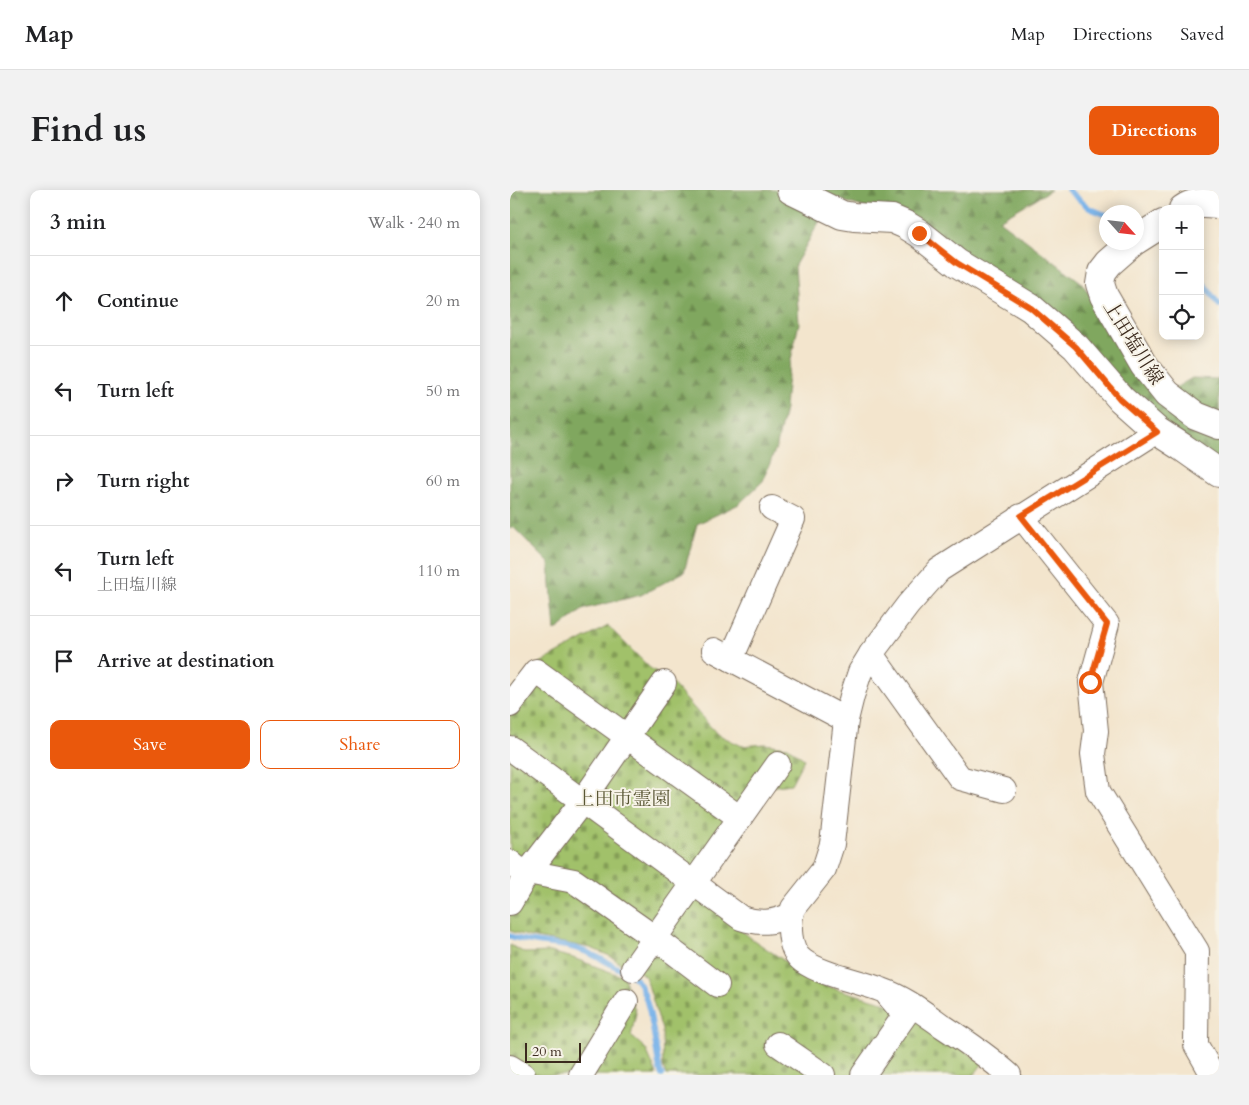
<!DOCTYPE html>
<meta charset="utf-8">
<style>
body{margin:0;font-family:Cardo,"Noto Serif JP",serif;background:#f2f2f2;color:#202124}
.controls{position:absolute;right:15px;top:15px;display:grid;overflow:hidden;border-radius:10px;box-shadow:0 2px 12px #0003}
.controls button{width:45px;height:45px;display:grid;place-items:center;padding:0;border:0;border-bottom:1px solid #e0e0e0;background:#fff;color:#202124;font:25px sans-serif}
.compass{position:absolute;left:589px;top:15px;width:45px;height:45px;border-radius:50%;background:#fff;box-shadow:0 2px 12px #0003;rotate:117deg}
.scale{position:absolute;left:15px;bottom:12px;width:56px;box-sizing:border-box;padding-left:5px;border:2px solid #3b2a1e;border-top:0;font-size:14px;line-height:18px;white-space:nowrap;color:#3b2a1e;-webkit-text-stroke:4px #f7f3e8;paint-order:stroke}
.stop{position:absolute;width:15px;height:15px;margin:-11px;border:4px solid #ea580c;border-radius:50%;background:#fff}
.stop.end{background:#ea580c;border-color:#fff;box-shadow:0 1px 5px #0008}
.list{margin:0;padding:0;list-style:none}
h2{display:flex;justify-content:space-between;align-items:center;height:65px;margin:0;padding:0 20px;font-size:21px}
h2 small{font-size:16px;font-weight:400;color:#757577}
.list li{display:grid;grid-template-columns:32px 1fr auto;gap:15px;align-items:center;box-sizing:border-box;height:90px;padding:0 20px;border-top:1px solid #e0e0e0}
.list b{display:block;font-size:19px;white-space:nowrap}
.list p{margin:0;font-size:16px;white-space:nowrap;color:#757577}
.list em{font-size:16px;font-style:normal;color:#757577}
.actions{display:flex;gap:10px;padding:15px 20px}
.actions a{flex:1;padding:11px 0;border:1px solid #ea580c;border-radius:10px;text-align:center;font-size:18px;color:#ea580c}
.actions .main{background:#ea580c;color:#fff}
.icon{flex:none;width:28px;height:28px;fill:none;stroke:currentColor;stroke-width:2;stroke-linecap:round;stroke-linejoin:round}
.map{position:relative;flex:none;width:709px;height:885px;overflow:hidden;border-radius:10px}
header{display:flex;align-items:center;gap:30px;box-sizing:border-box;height:70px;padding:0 25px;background:#fff;border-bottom:1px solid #e0e0e0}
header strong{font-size:24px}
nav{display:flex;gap:28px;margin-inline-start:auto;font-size:18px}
.intro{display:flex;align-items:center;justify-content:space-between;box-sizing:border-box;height:120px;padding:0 30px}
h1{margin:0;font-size:35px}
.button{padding:12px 22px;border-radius:10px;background:#ea580c;color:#fff;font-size:18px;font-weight:700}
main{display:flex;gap:30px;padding:0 30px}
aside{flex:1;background:#fff;border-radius:10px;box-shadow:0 2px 12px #0003}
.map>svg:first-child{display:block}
</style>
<header>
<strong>Map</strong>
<nav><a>Map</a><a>Directions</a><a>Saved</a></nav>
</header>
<div class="intro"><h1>Find us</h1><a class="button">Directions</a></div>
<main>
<aside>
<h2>3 min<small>Walk · 240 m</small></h2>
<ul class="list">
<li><svg class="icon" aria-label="ahead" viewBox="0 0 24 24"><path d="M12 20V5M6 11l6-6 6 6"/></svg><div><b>Continue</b></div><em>20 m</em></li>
<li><svg class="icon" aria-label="left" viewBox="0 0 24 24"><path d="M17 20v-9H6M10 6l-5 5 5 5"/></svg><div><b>Turn left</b></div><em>50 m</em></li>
<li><svg class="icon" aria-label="right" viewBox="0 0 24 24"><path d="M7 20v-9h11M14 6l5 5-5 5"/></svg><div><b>Turn right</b></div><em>60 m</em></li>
<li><svg class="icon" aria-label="left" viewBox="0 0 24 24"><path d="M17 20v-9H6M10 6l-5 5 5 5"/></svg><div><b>Turn left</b><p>上田塩川線</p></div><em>110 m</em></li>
<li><svg class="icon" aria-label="arrive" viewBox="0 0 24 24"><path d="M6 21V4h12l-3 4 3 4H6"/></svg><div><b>Arrive at destination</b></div></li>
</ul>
<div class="actions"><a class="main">Save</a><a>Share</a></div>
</aside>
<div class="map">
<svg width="709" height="885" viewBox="0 0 709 885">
<defs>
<pattern id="forest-firs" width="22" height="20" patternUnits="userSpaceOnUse" patternTransform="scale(1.25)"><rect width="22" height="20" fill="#80a75e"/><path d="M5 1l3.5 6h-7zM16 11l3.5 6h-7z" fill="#6a884d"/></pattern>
<pattern id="cemetery-stones" width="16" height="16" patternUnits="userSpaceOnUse" patternTransform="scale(1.25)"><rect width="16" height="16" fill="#a1c16a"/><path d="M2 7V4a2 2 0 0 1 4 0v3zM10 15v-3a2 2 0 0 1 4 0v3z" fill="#849d57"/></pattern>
</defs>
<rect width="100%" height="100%" fill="#f7f3e8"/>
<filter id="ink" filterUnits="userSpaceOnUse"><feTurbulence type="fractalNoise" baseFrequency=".02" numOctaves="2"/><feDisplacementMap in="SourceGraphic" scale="10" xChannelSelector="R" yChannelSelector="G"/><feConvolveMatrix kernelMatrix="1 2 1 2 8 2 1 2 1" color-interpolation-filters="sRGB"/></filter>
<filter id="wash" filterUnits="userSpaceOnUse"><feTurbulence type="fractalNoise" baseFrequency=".0096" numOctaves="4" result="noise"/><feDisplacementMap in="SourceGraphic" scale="20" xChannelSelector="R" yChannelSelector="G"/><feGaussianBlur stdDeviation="1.12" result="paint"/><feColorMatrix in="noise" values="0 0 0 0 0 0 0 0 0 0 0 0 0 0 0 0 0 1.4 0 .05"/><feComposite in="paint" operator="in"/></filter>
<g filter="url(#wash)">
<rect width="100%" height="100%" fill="#f3e5cd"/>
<!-- forest -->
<g fill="url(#forest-firs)" stroke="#5e683e">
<path d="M 0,0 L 265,0 L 312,27 L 285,75 L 289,133 L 278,183 L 275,219 L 267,255 L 253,291 L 229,314 L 187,334 L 174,382 L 131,405 L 74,419 L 45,441 L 39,373 L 3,337 L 0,339 Z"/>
<path d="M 294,0 L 541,0 L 489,30 L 571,92 L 650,207 L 682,188 L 709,189 L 709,274 L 618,204 L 360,19 Z"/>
</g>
<!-- cemetery -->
<g fill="url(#cemetery-stones)" stroke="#6e7644">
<path d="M 98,436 L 140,478 L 158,489 L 207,544 L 232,556 L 255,554 L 278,557 L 294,569 L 281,594 L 260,597 L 185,703 L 242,749 L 309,794 L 387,816 L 473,873 L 464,885 L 156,885 L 153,877 L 152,840 L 136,788 L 130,782 L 118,779 L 100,766 L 81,758 L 21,747 L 0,741 L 0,502 L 30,473 Z"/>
<path d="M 0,755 L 15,763 L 40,762 L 63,768 L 114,787 L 126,823 L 121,846 L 136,859 L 147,885 L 0,885 Z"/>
</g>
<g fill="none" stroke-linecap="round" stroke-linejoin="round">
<!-- stream -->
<g stroke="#78b2e9" stroke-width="5.5">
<path d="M 558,0 L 579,18 L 596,25"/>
<path d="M 690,88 L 709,115"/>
<path d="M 0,746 C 21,754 39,753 60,757 C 72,759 92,769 102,775 C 109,779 120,783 126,789 C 141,806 145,858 150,881 L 152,885"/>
</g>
</g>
</g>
<g filter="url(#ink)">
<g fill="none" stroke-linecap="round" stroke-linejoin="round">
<defs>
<g id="minor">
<path d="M 511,326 L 597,434 L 581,492 L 586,541 L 583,564 L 588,601 L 687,761 L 686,855 L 703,885"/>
<path d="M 204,460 L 336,530"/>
<path d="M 361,464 L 450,588 L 494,600"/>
<path d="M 221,469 L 283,329 L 262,318"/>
<path d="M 0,515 L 26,481 L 230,628"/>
<path d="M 0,558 L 231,728 C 250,734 263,733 281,725"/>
<path d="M 0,672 L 7,678 L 18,682 L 64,691 L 145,748 L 207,795"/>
<path d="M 0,713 L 18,682 L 72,612 L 154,493"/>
<path d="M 123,779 L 268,574"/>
<path d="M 268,854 L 313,885"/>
<path d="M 0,877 L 13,885"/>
<path d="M 71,885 L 116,811"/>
<path d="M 353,885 L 395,825 L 378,805"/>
<path d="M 499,885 C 479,867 457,852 434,837 C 414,823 395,808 372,800 C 349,791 312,785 293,771 C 278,760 278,733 283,718 L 314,679 L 322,654 L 336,530 L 342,506 L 350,482 L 361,464 L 398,415 L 429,380 L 647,241"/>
</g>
<g id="major">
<path d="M 281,0 L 332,25 L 344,27 L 382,29 L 396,35 L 409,43 L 447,73 L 521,118 L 566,157 L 611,209 L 647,241 L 672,257 L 709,283"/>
<path d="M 673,19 C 684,11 696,13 709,14"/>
<path d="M 626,50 L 653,33"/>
<path d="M 623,52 L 599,73 L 592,82 L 590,94 L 594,106 L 634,175 L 657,204 L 686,226 L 709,235"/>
</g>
</defs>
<!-- minor casing -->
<use href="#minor" stroke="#7b6b5b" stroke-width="26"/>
<!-- major casing -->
<use href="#major" stroke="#7b6b5b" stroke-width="30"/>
<!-- minor -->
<use href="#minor" stroke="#fff" stroke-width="24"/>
<!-- major -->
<use href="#major" stroke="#fff" stroke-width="28"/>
</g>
</g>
<g fill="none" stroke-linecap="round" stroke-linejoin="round" filter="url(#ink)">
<!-- route -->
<path stroke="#ea580c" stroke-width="6" d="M 409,43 L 447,73 L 521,118 L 566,157 L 610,209 L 647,242 L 511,326 L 597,434 L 580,492"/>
</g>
<g text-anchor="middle" stroke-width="4" stroke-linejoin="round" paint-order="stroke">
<!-- street labels -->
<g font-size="19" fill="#3b2a1e" stroke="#f7f3e8">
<text transform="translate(624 152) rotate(58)" y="7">上田塩川線</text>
</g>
<!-- park labels -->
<g font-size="19" fill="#5a5735" stroke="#f7f3e8">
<text x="113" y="615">上田市霊園</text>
</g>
</g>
</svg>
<div class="controls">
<button>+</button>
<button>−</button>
<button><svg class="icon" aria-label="locate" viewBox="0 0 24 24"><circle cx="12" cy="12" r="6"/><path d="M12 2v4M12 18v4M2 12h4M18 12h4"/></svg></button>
</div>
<svg class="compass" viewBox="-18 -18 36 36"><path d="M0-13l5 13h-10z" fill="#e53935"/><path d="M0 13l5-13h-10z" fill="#757577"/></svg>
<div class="scale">20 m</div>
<div class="stop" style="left:580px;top:492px"></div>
<div class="stop end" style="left:409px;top:43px"></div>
</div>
</main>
